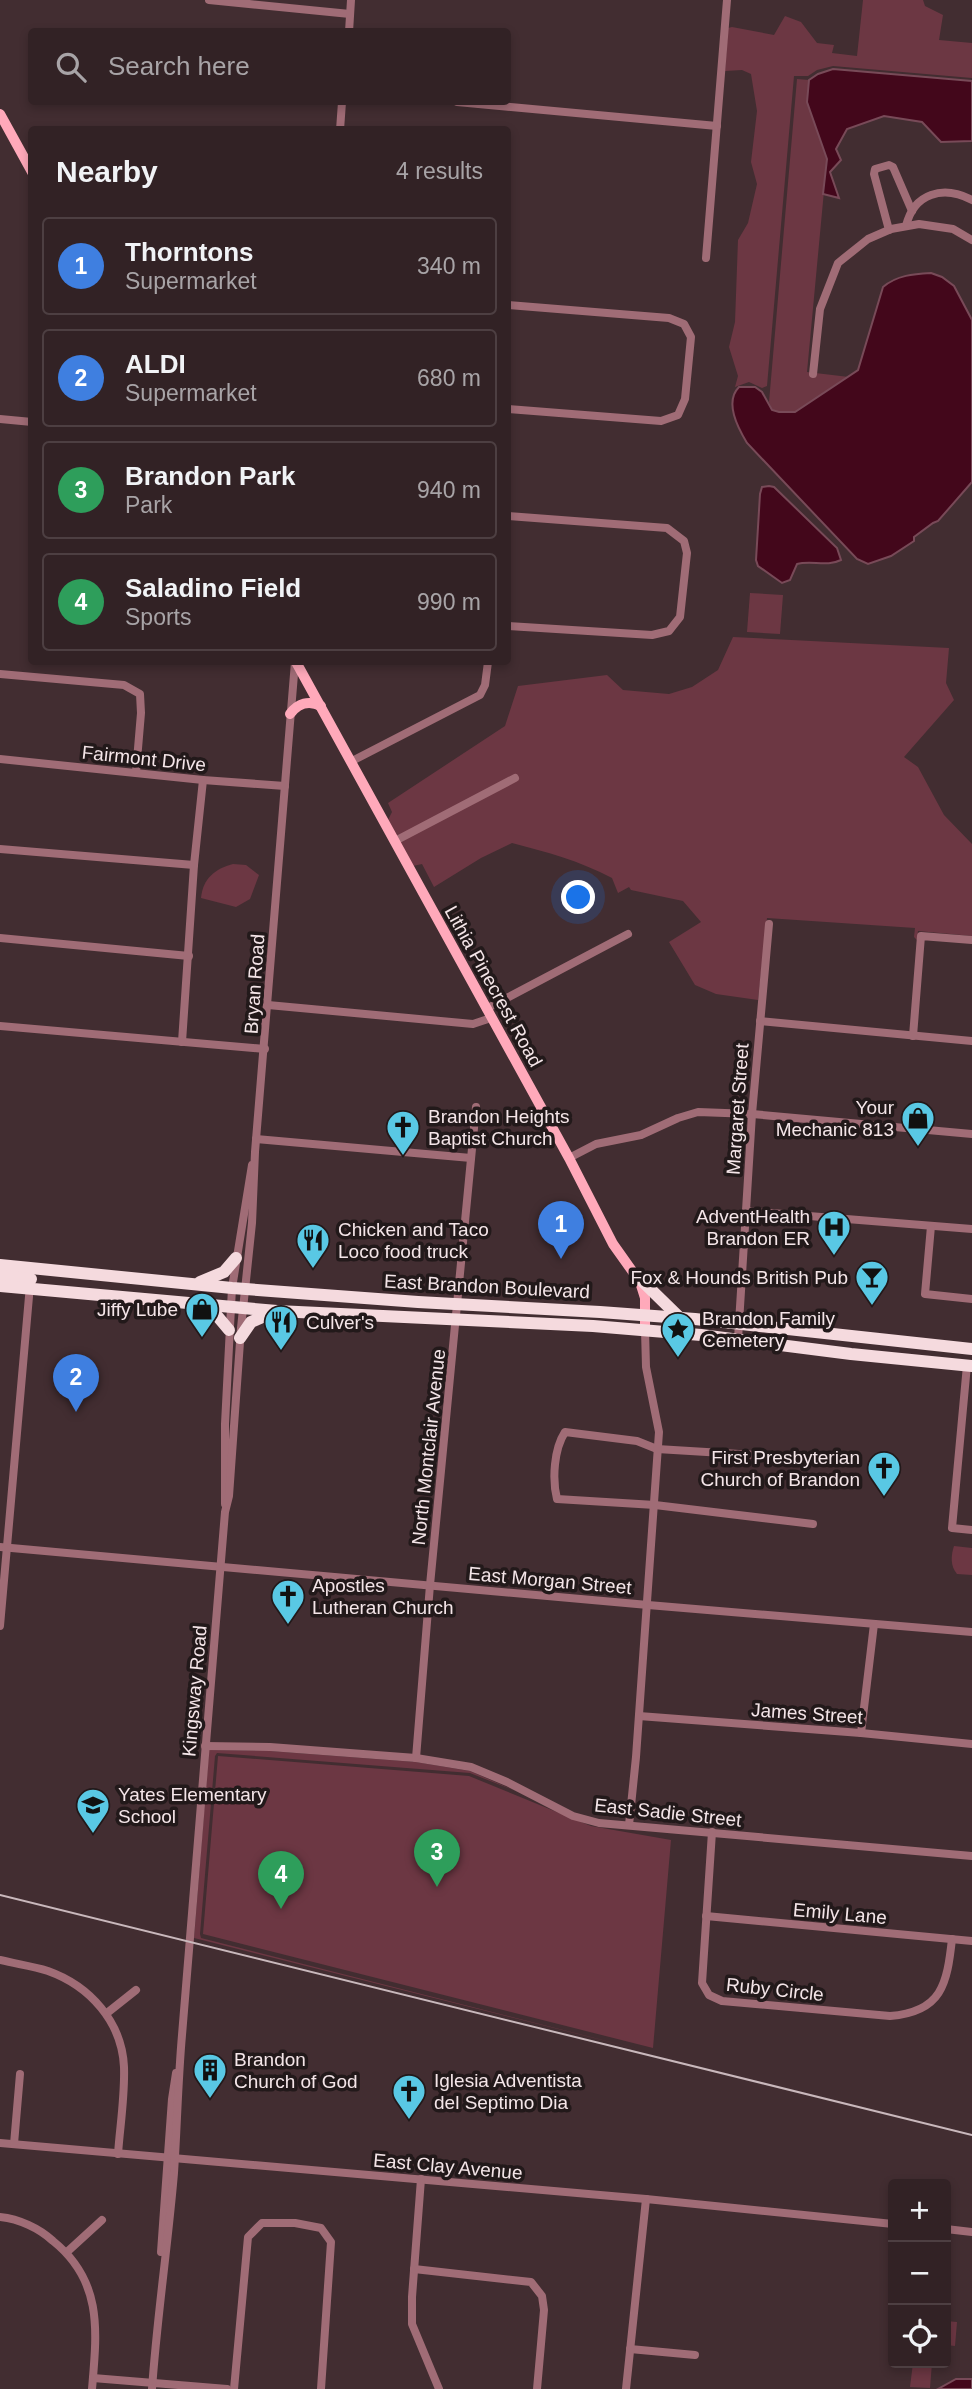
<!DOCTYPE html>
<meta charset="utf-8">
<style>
body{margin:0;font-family:Arial,sans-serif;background:#3a2a2d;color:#f1f3f6}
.controls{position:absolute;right:21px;bottom:21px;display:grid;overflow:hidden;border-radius:7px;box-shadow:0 4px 10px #0003}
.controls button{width:63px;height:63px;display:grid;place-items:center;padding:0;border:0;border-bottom:2px solid #4d3f42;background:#322225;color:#f1f3f6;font:35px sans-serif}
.you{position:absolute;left:579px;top:898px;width:24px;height:24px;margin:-18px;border:5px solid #fff;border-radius:50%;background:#1a73e8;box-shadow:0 0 0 10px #1a73e833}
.badge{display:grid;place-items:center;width:46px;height:46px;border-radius:50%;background:#1a73e8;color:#fff;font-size:23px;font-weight:700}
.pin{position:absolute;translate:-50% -58px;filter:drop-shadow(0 2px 4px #0008)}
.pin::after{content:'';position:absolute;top:37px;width:24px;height:21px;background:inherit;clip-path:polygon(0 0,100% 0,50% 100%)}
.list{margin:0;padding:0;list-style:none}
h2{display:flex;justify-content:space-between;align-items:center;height:91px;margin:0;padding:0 28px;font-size:30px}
h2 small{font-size:23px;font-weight:400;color:#a8a4a7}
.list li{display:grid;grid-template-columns:46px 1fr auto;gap:21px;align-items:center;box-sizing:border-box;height:98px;margin:0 14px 14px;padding:0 14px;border:2px solid #4d3f42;border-radius:7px}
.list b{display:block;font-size:26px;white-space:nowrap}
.list p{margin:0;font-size:23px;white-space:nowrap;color:#a8a4a7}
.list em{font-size:23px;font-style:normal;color:#a8a4a7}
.icon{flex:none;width:38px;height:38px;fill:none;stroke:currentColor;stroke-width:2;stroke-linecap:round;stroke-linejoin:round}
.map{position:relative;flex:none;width:972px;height:2389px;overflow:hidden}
.search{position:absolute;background:#322225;box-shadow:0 4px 10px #0003;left:28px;top:28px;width:483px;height:77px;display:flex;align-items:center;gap:18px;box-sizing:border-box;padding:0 24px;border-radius:7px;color:#a8a4a7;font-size:26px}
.panel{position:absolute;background:#322225;box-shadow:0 4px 10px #0003;left:28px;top:126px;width:483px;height:539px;border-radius:7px}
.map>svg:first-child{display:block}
</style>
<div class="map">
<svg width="972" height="2389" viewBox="0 0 972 2389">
<rect width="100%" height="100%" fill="#422d31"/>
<!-- green -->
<g fill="#6c3743">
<path d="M 863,0 L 923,0 L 925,6 L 943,15 L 939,40 L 972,43 L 972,78 L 833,66 L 817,70 L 808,76 L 794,76 L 767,386 L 762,388 L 749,382 L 735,387 L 738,376 L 729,347 L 735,322 L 738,240 L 748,223 L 757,184 L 751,162 L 757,111 L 751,74 L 742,70 L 725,71 L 728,28 L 732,27 L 774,35 L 785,16 L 801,22 L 817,43 L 834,45 L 832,53 L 857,56 Z"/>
<path d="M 797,79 L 809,80 L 807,102 L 827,159 L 807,372 L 849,377 L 795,412 L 779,412 L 772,410 L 769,402 Z"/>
<path d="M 750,593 L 783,595 L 780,634 L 747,632 Z"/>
<path d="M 733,637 L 949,648 L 946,683 L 954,700 L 904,757 L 918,767 L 944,815 L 972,844 L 972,936 L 918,931 L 917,940 L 914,937 L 915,928 L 767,918 L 758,1000 L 716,994 L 695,985 L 669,942 L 701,922 L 683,901 L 631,890 L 629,887 L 618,893 L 612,878 C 580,861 547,852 512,843 L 481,858 L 434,887 L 422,864 L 413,866 L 388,820 L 392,812 L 388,803 L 505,726 L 518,686 L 607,675 L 623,690 L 669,694 L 692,687 L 718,670 Z"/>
<path d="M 233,864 L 246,865 L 259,875 L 250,899 L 236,907 L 201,898 C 203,878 215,869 233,864 Z"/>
<path d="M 954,1546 L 972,1548 L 972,1575 L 957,1574 C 950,1566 951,1555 954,1546 Z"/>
<path d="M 209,1750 L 270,1751 L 416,1762 L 470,1771 L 518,1792 L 470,1773 L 217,1753 L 215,1756 L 200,1934 L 201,1938 L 650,2052 L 194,1938 Z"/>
<path d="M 218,1756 L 469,1776 L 591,1826 L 671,1840 L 653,2048 L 203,1934 Z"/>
<path d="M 946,2321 L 957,2322 L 955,2346 L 946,2345 Z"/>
<path d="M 913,2363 L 932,2363 L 930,2388 L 910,2387 Z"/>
</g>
<!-- water -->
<g fill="#43071b" stroke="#784a58" stroke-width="2">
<path d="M 833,69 L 972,81 L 972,141 L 941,142 L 922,122 L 884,116 L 847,129 L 836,149 L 841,160 L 830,172 L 839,198 L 823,194 L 827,159 L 807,102 L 809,80 L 818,74 Z"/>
<path d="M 931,273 L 942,277 L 954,286 L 972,320 L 972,482 L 938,521 L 933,523 L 914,537 L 914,541 L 891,556 L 868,564 L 857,559 L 747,443 C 738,428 724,402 739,387 L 755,387 L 762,392 L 772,410 L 779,412 L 795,412 L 858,370 L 883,287 C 897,275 914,274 931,273 Z"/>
<path d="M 769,486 L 774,487 L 837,548 L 841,560 C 827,567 811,560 797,564 L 790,580 L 782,583 L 758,566 L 756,560 L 760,494 L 762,487 Z"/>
<path d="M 956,2379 L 972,2379 L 972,2389 L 938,2389 Z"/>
</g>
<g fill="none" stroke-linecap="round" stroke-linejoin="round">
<!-- minor -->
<g stroke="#a06c76" stroke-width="8">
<path d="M 209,0 L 350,14"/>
<path d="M 349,32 L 351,0"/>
<path d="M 457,102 L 717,126"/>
<path d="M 340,130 L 342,102"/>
<path d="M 906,226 C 914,193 943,185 972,200"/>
<path d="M 889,230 L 874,174 L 875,169 L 889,165 L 893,167 L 912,211"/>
<path d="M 706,258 L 727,0"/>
<path d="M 508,305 L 669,318 L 684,324 L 691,337 L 685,399 L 678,415 L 661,421 L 508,409"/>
<path d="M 813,374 L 820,309 L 838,263 L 868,239 L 891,229 L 919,224 L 953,229 L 972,240"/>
<path d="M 0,419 L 32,422"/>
<path d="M 508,516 L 667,528 L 684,541 L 687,553 L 680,617 L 669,631 L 652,635 L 508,626"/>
<path d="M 0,674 L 124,685 L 140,694 L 141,713 L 136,772"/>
<path d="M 0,759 L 203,780 L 285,786"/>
<path d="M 352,761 L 480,695 L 485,685 L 488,662"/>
<path d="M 395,841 L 515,778"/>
<path d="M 0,849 L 194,865"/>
<path d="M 0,938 L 189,956"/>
<path d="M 268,1005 L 473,1024 L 491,1018"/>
<path d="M 486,1009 L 628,934"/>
<path d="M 760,1021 L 972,1041"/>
<path d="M 0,1026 L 265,1049"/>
<path d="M 913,1036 L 921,936 L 972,940"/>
<path d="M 182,1042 L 194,865 L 203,780"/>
<path d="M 256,1139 L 471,1158"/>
<path d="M 569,1158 L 596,1144 L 641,1135 L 678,1118 L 698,1112 L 752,1114 L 972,1134"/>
<path d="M 746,1211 L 972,1229"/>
<path d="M 931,1226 L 925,1294 L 972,1299"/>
<path d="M 738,1339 L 752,1114 L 769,924"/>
<path d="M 967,1365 L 952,1528 L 972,1530"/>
<path d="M 803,1458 L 657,1449 L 637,1441 L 565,1432 C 554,1449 552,1479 557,1499 L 655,1505 L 813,1524"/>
<path d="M 225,1504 L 225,1424 L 232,1288 L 252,1165"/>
<path d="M 0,1547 L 648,1605 L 972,1632"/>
<path d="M 0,1626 L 30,1285"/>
<path d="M 639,1716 L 861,1733 L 972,1744"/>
<path d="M 861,1733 L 874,1624"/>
<path d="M 205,1746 L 270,1747 L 416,1758 L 471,1767 L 507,1782 L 573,1816 L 599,1823 L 972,1856"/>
<path d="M 416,1758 L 430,1585 L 476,1107"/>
<path d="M 629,1825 L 636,1757 L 659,1432 L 646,1367 L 645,1330"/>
<path d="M 712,1832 L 702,1983 L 709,1995 L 722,2001 L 890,2016 C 942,2012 947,1984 952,1939"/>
<path d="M 706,1916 L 972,1941"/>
<path d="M 0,1960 C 16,1964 32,1966 48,1971 C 90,1986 122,2022 124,2067 C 125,2096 120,2126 118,2154"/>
<path d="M 107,2013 L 136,1990"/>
<path d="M 0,2143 L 646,2199 L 893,2224"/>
<path d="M 14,2144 L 20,2074"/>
<path d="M 421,2179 L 412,2297 L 412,2324 L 439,2389"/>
<path d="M 0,2217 C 19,2219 39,2228 53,2241 C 103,2281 97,2331 92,2389"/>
<path d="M 946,2229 L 972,2232"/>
<path d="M 67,2252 L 102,2220"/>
<path d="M 161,2252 L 172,2099 L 176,2073"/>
<path d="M 414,2269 L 531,2282 L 542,2296 L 544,2310 L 537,2389"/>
<path d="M 630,2349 L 695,2355"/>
<path d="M 93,2378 L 227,2389"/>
<path d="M 152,2389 C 157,2317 168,2245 174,2173 C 177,2127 178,2081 182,2035 C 195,1861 210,1687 225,1512 L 229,1496 L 241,1328 L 252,1223 L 255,1152 L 295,662"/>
<path d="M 234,2389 L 248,2237 L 262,2223 L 295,2223 L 321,2228 L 331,2242 L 321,2389"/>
<path d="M 626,2389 L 646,2199"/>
</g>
<!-- major -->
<g stroke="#ffa9ba" stroke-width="10">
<path d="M 0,114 L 32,172"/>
<path d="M 296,662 L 569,1158 L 613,1244 L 640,1282 L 645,1298 L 645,1330"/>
<path d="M 290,714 C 298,703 309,700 321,706"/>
</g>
<!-- highway -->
<g stroke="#f5dade" stroke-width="12">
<path d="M 0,1265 L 232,1288 L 418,1302 L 600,1312 L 695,1319 L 972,1349"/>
<path d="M 0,1276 L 31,1279"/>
<path d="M 637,1276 L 680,1318"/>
<path d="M 200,1282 L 224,1272 L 236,1258"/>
<path d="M 0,1286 L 277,1311 L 593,1326 L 701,1335 L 851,1354 L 972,1366"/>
<path d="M 208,1305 L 229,1330"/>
<path d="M 240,1338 L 251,1322 L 274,1312"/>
</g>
<!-- rail -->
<path stroke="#c9b8bc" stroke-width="2" d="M 0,1895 L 972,2135"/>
</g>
<!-- icons -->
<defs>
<symbol id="shop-pin" viewBox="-11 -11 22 30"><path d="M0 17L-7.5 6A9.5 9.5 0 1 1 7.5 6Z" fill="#59c8e4" stroke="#22191a"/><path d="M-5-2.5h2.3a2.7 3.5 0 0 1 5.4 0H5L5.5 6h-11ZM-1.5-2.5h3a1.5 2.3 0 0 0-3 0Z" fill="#111"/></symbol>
<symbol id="church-pin" viewBox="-11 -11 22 30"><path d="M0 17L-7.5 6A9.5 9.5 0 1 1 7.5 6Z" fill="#59c8e4" stroke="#22191a"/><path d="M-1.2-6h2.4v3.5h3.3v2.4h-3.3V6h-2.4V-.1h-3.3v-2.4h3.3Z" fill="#111"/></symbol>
<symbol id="hospital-pin" viewBox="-11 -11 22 30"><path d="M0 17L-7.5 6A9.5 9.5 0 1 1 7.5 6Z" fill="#59c8e4" stroke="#22191a"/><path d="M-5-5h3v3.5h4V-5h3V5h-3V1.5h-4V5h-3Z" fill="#111"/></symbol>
<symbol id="restaurant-pin" viewBox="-11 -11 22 30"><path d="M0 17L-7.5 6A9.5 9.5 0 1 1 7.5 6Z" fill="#59c8e4" stroke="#22191a"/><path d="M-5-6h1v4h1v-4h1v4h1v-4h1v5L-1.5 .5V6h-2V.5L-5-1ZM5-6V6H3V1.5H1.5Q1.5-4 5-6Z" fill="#111"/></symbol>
<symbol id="bar-pin" viewBox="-11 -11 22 30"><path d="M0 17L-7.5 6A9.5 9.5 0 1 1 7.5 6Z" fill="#59c8e4" stroke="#22191a"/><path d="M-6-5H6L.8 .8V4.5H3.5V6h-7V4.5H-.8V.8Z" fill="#111"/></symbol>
<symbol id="sight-pin" viewBox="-11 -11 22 30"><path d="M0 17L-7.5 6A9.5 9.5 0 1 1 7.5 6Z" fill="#59c8e4" stroke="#22191a"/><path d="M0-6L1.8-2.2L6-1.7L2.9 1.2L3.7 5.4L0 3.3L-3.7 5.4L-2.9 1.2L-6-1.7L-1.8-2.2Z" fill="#111"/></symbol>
<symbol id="school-pin" viewBox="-11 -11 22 30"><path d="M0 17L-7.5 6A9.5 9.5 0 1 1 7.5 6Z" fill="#59c8e4" stroke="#22191a"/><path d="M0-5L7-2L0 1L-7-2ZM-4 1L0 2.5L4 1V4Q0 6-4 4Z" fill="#111"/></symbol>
<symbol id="building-pin" viewBox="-11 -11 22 30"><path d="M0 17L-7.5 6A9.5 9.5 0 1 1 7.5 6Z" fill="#59c8e4" stroke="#22191a"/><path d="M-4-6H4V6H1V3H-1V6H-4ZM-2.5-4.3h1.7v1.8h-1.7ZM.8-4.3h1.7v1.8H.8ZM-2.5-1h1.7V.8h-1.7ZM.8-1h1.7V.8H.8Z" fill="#111"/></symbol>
</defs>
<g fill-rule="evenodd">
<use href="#shop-pin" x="899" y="1099" width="38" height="52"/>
<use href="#church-pin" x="384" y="1108" width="38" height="52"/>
<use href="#hospital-pin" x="815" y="1208" width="38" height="52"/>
<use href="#restaurant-pin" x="294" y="1221" width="38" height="52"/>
<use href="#bar-pin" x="853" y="1258" width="38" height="52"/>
<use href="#shop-pin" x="183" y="1290" width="38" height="52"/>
<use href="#restaurant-pin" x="262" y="1303" width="38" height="52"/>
<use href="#sight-pin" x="659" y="1310" width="38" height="52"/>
<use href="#church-pin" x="865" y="1449" width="38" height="52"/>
<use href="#church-pin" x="269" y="1577" width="38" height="52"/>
<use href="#school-pin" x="74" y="1786" width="38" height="52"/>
<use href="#building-pin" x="191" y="2051" width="38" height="52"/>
<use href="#church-pin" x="390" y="2072" width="38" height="52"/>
</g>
<g text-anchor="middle" stroke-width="7" stroke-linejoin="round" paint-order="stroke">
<!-- street labels -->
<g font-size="19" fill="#f4e5e8" stroke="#22191a">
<text transform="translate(144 758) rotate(6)" y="7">Fairmont Drive</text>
<text transform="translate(254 984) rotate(-86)" y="7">Bryan Road</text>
<text transform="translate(494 986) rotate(61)" y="7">Lithia Pinecrest Road</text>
<text transform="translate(737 1109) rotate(-86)" y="7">Margaret Street</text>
<text transform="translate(487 1286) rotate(3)" y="7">East Brandon Boulevard</text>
<text transform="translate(428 1447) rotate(-84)" y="7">North Montclair Avenue</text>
<text transform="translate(550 1580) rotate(5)" y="7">East Morgan Street</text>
<text transform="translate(194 1691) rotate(-85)" y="7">Kingsway Road</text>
<text transform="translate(807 1713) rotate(4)" y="7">James Street</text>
<text transform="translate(668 1812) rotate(6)" y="7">East Sadie Street</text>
<text transform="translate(840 1913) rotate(5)" y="7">Emily Lane</text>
<text transform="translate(775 1989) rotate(6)" y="7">Ruby Circle</text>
<text transform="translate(448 2166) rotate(5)" y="7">East Clay Avenue</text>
</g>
<!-- poi labels -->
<g font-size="19" fill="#f4e5e8" stroke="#22191a" text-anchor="start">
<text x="894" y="1114" text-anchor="end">Your<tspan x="894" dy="22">Mechanic 813</tspan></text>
<text x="428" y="1123">Brandon Heights<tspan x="428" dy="22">Baptist Church</tspan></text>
<text x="810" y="1223" text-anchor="end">AdventHealth<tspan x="810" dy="22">Brandon ER</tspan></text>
<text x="338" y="1236">Chicken and Taco<tspan x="338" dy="22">Loco food truck</tspan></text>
<text x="848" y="1284" text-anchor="end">Fox &amp; Hounds British Pub</text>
<text x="178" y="1316" text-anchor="end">Jiffy Lube</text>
<text x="702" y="1325">Brandon Family<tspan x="702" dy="22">Cemetery</tspan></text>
<text x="306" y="1329">Culver's</text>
<text x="860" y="1464" text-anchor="end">First Presbyterian<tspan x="860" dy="22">Church of Brandon</tspan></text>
<text x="312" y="1592">Apostles<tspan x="312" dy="22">Lutheran Church</tspan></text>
<text x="118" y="1801">Yates Elementary<tspan x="118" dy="22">School</tspan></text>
<text x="234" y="2066">Brandon<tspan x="234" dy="22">Church of God</tspan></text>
<text x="434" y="2087">Iglesia Adventista<tspan x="434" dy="22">del Septimo Dia</tspan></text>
</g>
</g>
</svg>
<div class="controls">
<button>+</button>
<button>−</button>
<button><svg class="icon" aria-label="locate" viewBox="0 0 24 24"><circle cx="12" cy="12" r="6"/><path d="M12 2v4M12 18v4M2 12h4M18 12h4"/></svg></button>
</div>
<div class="you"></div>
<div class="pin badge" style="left:561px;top:1259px;background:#3f7fe0">1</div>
<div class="pin badge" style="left:76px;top:1412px;background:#3f7fe0">2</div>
<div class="pin badge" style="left:437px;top:1887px;background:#2e9e5b">3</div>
<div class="pin badge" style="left:281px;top:1909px;background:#2e9e5b">4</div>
<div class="search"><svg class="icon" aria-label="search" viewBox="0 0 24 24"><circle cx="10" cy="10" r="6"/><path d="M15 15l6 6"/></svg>Search here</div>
<section class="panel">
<h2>Nearby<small>4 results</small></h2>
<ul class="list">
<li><span class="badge" style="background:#3f7fe0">1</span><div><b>Thorntons</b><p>Supermarket</p></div><em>340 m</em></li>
<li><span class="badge" style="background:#3f7fe0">2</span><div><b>ALDI</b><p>Supermarket</p></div><em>680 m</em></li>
<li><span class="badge" style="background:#2e9e5b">3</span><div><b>Brandon Park</b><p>Park</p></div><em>940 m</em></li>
<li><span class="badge" style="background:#2e9e5b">4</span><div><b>Saladino Field</b><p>Sports</p></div><em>990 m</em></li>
</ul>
</section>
</div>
